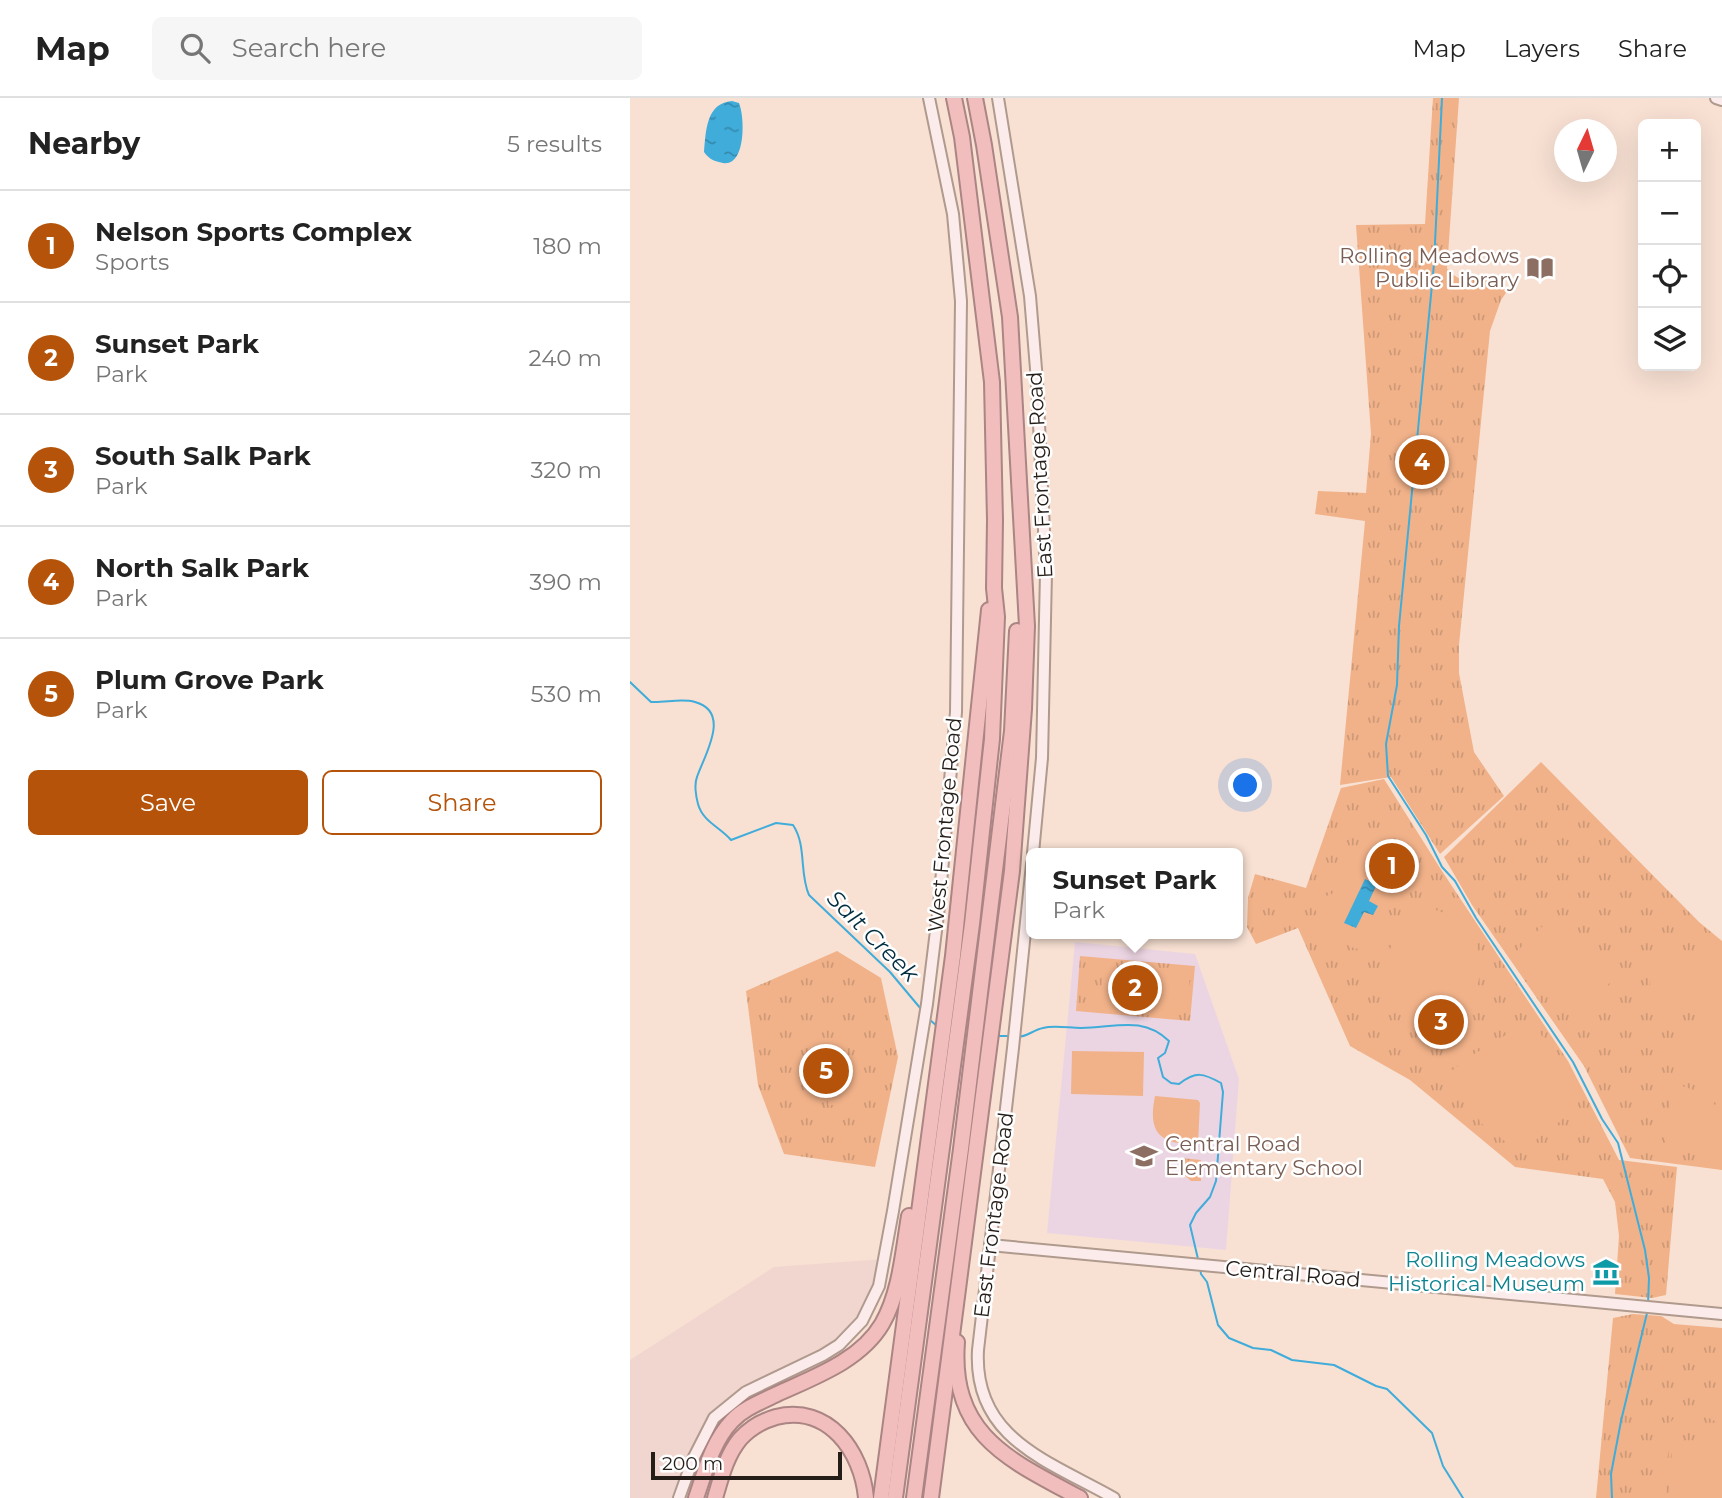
<!DOCTYPE html>
<meta charset="utf-8">
<style>
body{margin:0;font-family:Montserrat,sans-serif;background:#f6f6f6;color:#222}
.controls{position:absolute;right:21px;top:21px;display:grid;overflow:hidden;border-radius:10px;box-shadow:0 7px 28px #0002}
.controls button{width:63px;height:63px;display:grid;place-items:center;padding:0;border:0;border-bottom:2px solid #e0e0e0;background:#fff;color:#222;font:35px sans-serif}
.compass{position:absolute;left:924px;top:21px;width:63px;height:63px;border-radius:50%;background:#fff;box-shadow:0 7px 28px #0002;rotate:5deg}
.scale{position:absolute;left:21px;bottom:18px;width:191px;box-sizing:border-box;padding-left:7px;border:4px solid #251d18;border-top:0;font-size:19px;line-height:24px;white-space:nowrap;color:#251d18;-webkit-text-stroke:5px #fff;paint-order:stroke}
.you{position:absolute;left:616px;top:688px;width:24px;height:24px;margin:-18px;border:5px solid #fff;border-radius:50%;background:#1a73e8;box-shadow:0 0 0 10px #1a73e833}
.badge{display:grid;place-items:center;width:46px;height:46px;border-radius:50%;background:#b45309;color:#fff;font-size:23px;font-weight:700}
.pin{position:absolute;translate:-50% -50%;border:4px solid #fff;box-shadow:0 2px 7px #0006}
.popup{position:absolute;left:396px;top:750px;width:217px;height:91px;box-sizing:border-box;display:grid;place-content:center;border-radius:10px;background:#fff;filter:drop-shadow(0 2px 5px #0005);font-size:23px;white-space:nowrap;color:#767676}
.popup b{font-size:26px;color:#222}
.popup::after{content:'';position:absolute;left:50%;top:100%;margin-left:-14px;border:14px solid transparent;border-top-color:#fff}
.list{margin:0;padding:0;list-style:none}
h2{display:flex;justify-content:space-between;align-items:center;height:91px;margin:0;padding:0 28px;font-size:30px}
h2 small{font-size:23px;font-weight:400;color:#767676}
.list li{display:grid;grid-template-columns:46px 1fr auto;gap:21px;align-items:center;box-sizing:border-box;height:112px;padding:0 28px;border-top:2px solid #e0e0e0}
.list b{display:block;font-size:26px;white-space:nowrap}
.list p{margin:0;font-size:23px;white-space:nowrap;color:#767676}
.list em{font-size:23px;font-style:normal;color:#767676}
.actions{display:flex;gap:14px;padding:21px 28px}
.actions a{flex:1;padding:16px 0;border:2px solid #b45309;border-radius:10px;text-align:center;font-size:24px;color:#b45309}
.actions .main{background:#b45309;color:#fff}
.icon{flex:none;width:38px;height:38px;fill:none;stroke:currentColor;stroke-width:2;stroke-linecap:round;stroke-linejoin:round}
.map{position:relative;flex:none;width:1092px;height:1400px;overflow:hidden}
header{display:flex;align-items:center;gap:42px;box-sizing:border-box;height:98px;padding:0 35px;background:#fff;border-bottom:2px solid #e0e0e0}
header strong{font-size:33px}
nav{display:flex;gap:38px;margin-inline-start:auto;font-size:24px}
.search{width:490px;height:63px;background:#f6f6f6;display:flex;align-items:center;gap:18px;box-sizing:border-box;padding:0 24px;border-radius:10px;color:#767676;font-size:26px}
main{display:flex}
aside{flex:1;background:#fff}
.map>svg:first-child{display:block}
</style>
<header>
<strong>Map</strong>
<div class="search"><svg class="icon" aria-label="search" viewBox="0 0 24 24"><circle cx="10" cy="10" r="6"/><path d="M15 15l6 6"/></svg>Search here</div>
<nav><a>Map</a><a>Layers</a><a>Share</a></nav>
</header>
<main>
<aside>
<h2>Nearby<small>5 results</small></h2>
<ul class="list">
<li><span class="badge">1</span><div><b>Nelson Sports Complex</b><p>Sports</p></div><em>180 m</em></li>
<li><span class="badge">2</span><div><b>Sunset Park</b><p>Park</p></div><em>240 m</em></li>
<li><span class="badge">3</span><div><b>South Salk Park</b><p>Park</p></div><em>320 m</em></li>
<li><span class="badge">4</span><div><b>North Salk Park</b><p>Park</p></div><em>390 m</em></li>
<li><span class="badge">5</span><div><b>Plum Grove Park</b><p>Park</p></div><em>530 m</em></li>
</ul>
<div class="actions"><a class="main">Save</a><a>Share</a></div>
</aside>
<div class="map">
<svg width="1092" height="1400" viewBox="0 0 1092 1400">
<defs>
<pattern id="grass-tufts" width="24" height="20" patternUnits="userSpaceOnUse" patternTransform="scale(1.75)"><rect width="24" height="20" fill="#f1b289"/><path d="M3 7l-1-3M5 7V3M7 7l1-3M15 17l-1-3M17 17v-4M19 17l1-3" fill="none" stroke="#ce9976"/></pattern>
<pattern id="water-ripples" width="26" height="14" patternUnits="userSpaceOnUse" patternTransform="scale(1.75)"><rect width="26" height="14" fill="#40acda"/><path d="M2 4q2-2 4 0t4 0M15 11q2-2 4 0t4 0" fill="none" stroke="#358bb0"/></pattern>
</defs>
<rect width="100%" height="100%" fill="#f8e1d3"/>
<!-- commercial -->
<path fill="#f0d6cf" d="M 254,1161 L 249,1188 L 218,1239 L 116,1294 L 84,1320 L 49,1400 L 0,1400 L 0,1262 L 144,1169 Z"/>
<!-- education -->
<path fill="#ecd5e2" d="M 445,844 L 565,856 L 609,981 L 596,1152 L 417,1135 Z"/>
<!-- grass -->
<g fill="url(#grass-tufts)">
<path d="M 803,0 L 829,0 L 817,171 L 822,172 L 822,176 L 830,181 L 862,183 L 878,192 L 871,202 L 860,233 L 829,547 L 829,575 L 844,654 L 874,698 L 810,756 L 761,679 L 710,687 L 735,423 L 685,416 L 688,393 L 736,395 L 741,336 L 726,127 L 795,126 Z"/>
<path d="M 911,664 L 1069,824 L 1092,843 L 1092,1072 L 1000,1060 L 954,968 L 842,807 L 814,759 Z"/>
<path d="M 754,681 L 810,770 L 938,963 L 989,1062 L 1047,1069 L 1036,1197 L 1022,1200 L 985,1196 L 989,1138 L 985,1104 L 973,1081 L 885,1069 L 780,982 L 720,948 L 668,830 L 626,846 L 617,829 L 618,800 L 625,776 L 676,790 L 711,690 Z"/>
<path d="M 207,853 L 251,880 L 268,959 L 245,1069 L 154,1056 L 128,987 L 116,893 Z"/>
<path d="M 450,858 L 565,868 L 560,923 L 446,913 Z"/>
<path d="M 551,1060 L 571,1062 L 571,1083 L 561,1083 L 550,1073 L 548,1063 Z"/>
<path d="M 1003,1216 L 1031,1218 L 1044,1226 L 1092,1230 L 1092,1400 L 966,1400 L 983,1220 Z"/>
</g>
<!-- pitch -->
<g fill="#f1b289">
<path d="M 736,761 L 742,777 L 758,785 L 760,806 L 751,829 L 758,833 L 754,841 L 744,837 L 739,846 L 726,851 L 686,833 L 690,822 L 685,811 L 690,800 L 702,796 L 716,766 Z"/>
<path d="M 782,807 C 848,813 868,869 832,922 L 747,895 L 744,891 L 744,883 Z"/>
<path d="M 925,816 L 986,879 L 947,916 L 886,854 Z"/>
<path d="M 1024,849 L 1092,856 L 1092,915 L 1018,907 Z"/>
<path d="M 473,870 L 560,877 L 557,913 L 470,906 Z"/>
<path d="M 899,923 L 931,960 L 939,984 L 938,1017 L 890,1054 L 854,1028 L 819,985 L 820,974 L 841,958 Z"/>
<path d="M 1051,923 L 1092,928 L 1092,977 C 1076,986 1061,984 1043,983 L 1047,929 Z"/>
<path d="M 442,953 L 514,954 L 513,998 L 441,996 Z"/>
<path d="M 228,971 L 228,1007 L 198,1007 L 197,972 Z"/>
<path d="M 1041,984 L 1078,997 L 1092,1018 L 1092,1057 L 1039,1051 L 1036,1047 Z"/>
<path d="M 525,998 L 568,1002 L 570,1005 L 568,1046 C 531,1047 517,1036 525,998 Z"/>
<path d="M 1062,1310 C 1073,1309 1082,1310 1092,1316 L 1092,1328 C 1085,1322 1076,1318 1067,1319 C 1032,1324 1038,1374 1035,1400 L 1026,1400 C 1029,1367 1023,1322 1062,1310 Z"/>
<path d="M 1043,1342 L 1092,1346 L 1092,1400 L 1038,1400 Z"/>
</g>
<!-- water -->
<g fill="url(#water-ripples)">
<path d="M 102,3 L 109,5 C 115,19 116,69 93,65 C 84,63 80,62 74,54 C 76,33 76,5 102,3 Z"/>
<path d="M 735,781 L 747,786 L 739,803 L 748,808 L 743,817 L 734,814 L 726,830 L 714,825 Z"/>
</g>
<g fill="none" stroke-linecap="round" stroke-linejoin="round">
<!-- stream -->
<g stroke="#40acda" stroke-width="2">
<path d="M 812,0 L 804,166 L 769,528 L 767,587 L 756,646 L 758,678 L 796,737 L 812,769 L 825,783 L 846,820 L 943,964 L 972,1021 L 988,1045 L 1015,1152 L 1019,1180 L 1018,1206"/>
<path d="M 0,584 L 21,604 C 35,605 51,600 65,604 C 102,614 74,658 67,679 C 64,686 66,699 68,706 C 73,724 90,729 101,742 L 146,725 L 163,727 C 177,748 169,775 179,797 L 260,874 L 291,911"/>
<path d="M 299,921 L 308,929"/>
<path d="M 369,938 L 378,938"/>
<path d="M 387,939 C 397,939 403,932 413,930 C 424,927 439,930 451,930 C 484,930 512,917 539,943 L 535,955 L 528,960 L 533,979 L 541,985 L 549,986 C 566,973 573,975 591,985 L 593,994 L 586,1083 L 580,1099 L 566,1115 L 560,1127 L 568,1161"/>
<path d="M 570,1170 L 571,1176 L 577,1184 L 588,1227 L 599,1240 L 623,1250 L 641,1252 L 662,1262 L 704,1267 L 746,1288 L 757,1291 L 802,1335 L 813,1368 L 833,1400"/>
<path d="M 982,1400 L 981,1376 L 991,1323 L 1017,1215"/>
</g>
<defs>
<g id="secondary">
<path d="M 368,0 L 400,198 L 407,283 L 416,475 L 412,660 L 403,755"/>
<path d="M 1086,0 L 1092,2"/>
<path d="M 402,766 L 383,950 L 348,1252 C 343,1341 419,1363 484,1400"/>
<path d="M 360,1147 L 1092,1216"/>
<path d="M 49,1400 L 63,1361 L 84,1320 L 116,1294 L 193,1257 L 209,1247 L 232,1223 L 249,1188 L 263,1113 L 297,906 L 309,808 L 326,614 L 331,203 L 323,116 L 299,0"/>
</g>
<g id="highway">
<path d="M 327,1244 C 320,1338 380,1362 450,1400"/>
<path d="M 66,1400 C 75,1374 82,1344 102,1323 C 114,1310 131,1304 147,1296 C 184,1279 230,1263 252,1226 C 270,1195 273,1154 279,1118"/>
<path d="M 85,1400 C 91,1380 96,1358 110,1341 C 120,1330 132,1323 146,1319 C 198,1306 232,1353 236,1400"/>
<path d="M 251,1400 L 323,858 L 359,512"/>
<path d="M 265,1400 L 342,826 L 362,641 L 367,519 L 364,490 L 365,422 L 362,284 L 332,39 L 324,0"/>
<path d="M 284,1400 L 331,1051 L 382,633 L 387,533"/>
<path d="M 301,1400 L 382,773 L 394,611 L 397,528 L 380,219 L 354,47 L 345,0"/>
</g>
</defs>
<!-- secondary casing -->
<use href="#secondary" stroke="#af9a8d" stroke-width="14"/>
<!-- highway casing -->
<use href="#highway" stroke="#aa8583" stroke-width="18"/>
<!-- secondary -->
<use href="#secondary" stroke="#fbebeb" stroke-width="10"/>
<!-- highway -->
<use href="#highway" stroke="#f1bdbd" stroke-width="14"/>
</g>
<!-- icons -->
<defs>
<symbol id="library-bare" viewBox="-9 -9 18 18"><path d="M-6-4Q-3-5.5-.7-3.5V5Q-3 3-6 4ZM6-4Q3-5.5 .7-3.5V5Q3 3 6 4Z" fill="#8d6e63" stroke="#fff" stroke-width="2.5" paint-order="stroke"/></symbol>
<symbol id="school-bare" viewBox="-9 -9 18 18"><path d="M0-5L7-2L0 1L-7-2ZM-4 1L0 2.5L4 1V4Q0 6-4 4Z" fill="#8d6e63" stroke="#fff" stroke-width="2.5" paint-order="stroke"/></symbol>
<symbol id="museum-bare" viewBox="-9 -9 18 18"><path d="M0-6L6-3V-2H-6V-3ZM-5-1h2V3h-2ZM-1-1h2V3h-2ZM3-1h2V3H3ZM-6 4H6V6H-6Z" fill="#0f9aa8" stroke="#fff" stroke-width="2.5" paint-order="stroke"/></symbol>
</defs>
<g fill-rule="evenodd">
<use href="#library-bare" x="891" y="151" width="38" height="38"/>
<use href="#school-bare" x="495" y="1039" width="38" height="38"/>
<use href="#museum-bare" x="957" y="1155" width="38" height="38"/>
</g>
<g text-anchor="middle" stroke-width="5" stroke-linejoin="round" paint-order="stroke">
<!-- education labels -->
<g font-size="21" fill="#785e54" stroke="#fff" text-anchor="end">
<text x="889" y="165">Rolling Meadows<tspan x="889" dy="24">Public Library</tspan></text>
<text x="535" y="1053" text-anchor="start">Central Road<tspan x="535" dy="24">Elementary School</tspan></text>
</g>
<!-- street labels -->
<g font-size="21" fill="#251d18" stroke="#fff">
<text transform="translate(410 377) rotate(-93)" y="7">East Frontage Road</text>
<text transform="translate(315 727) rotate(-85)" y="7">West Frontage Road</text>
<text transform="translate(364 1117) rotate(-83)" y="7">East Frontage Road</text>
<text transform="translate(663 1176) rotate(5)" y="7">Central Road</text>
</g>
<!-- culture labels -->
<g font-size="21" fill="#0d838f" stroke="#fff" text-anchor="end">
<text x="955" y="1169">Rolling Meadows<tspan x="955" dy="24">Historical Museum</tspan></text>
</g>
<!-- water labels -->
<g font-size="23" font-style="italic" fill="#002e40" stroke="#fff">
<text transform="translate(243 838) rotate(45)" y="8">Salt Creek</text>
</g>
</g>
</svg>
<div class="controls">
<button>+</button>
<button>−</button>
<button><svg class="icon" aria-label="locate" viewBox="0 0 24 24"><circle cx="12" cy="12" r="6"/><path d="M12 2v4M12 18v4M2 12h4M18 12h4"/></svg></button>
<button><svg class="icon" aria-label="layers" viewBox="0 0 24 24"><path d="M12 4l9 5-9 5-9-5zM3 14l9 5 9-5"/></svg></button>
</div>
<svg class="compass" viewBox="-18 -18 36 36"><path d="M0-13l5 13h-10z" fill="#e53935"/><path d="M0 13l5-13h-10z" fill="#767676"/></svg>
<div class="scale">200 m</div>
<div class="you"></div>
<div class="pin badge" style="left:762px;top:768px">1</div>
<div class="pin badge" style="left:505px;top:890px">2</div>
<div class="popup"><b>Sunset Park</b>Park</div>
<div class="pin badge" style="left:811px;top:924px">3</div>
<div class="pin badge" style="left:792px;top:364px">4</div>
<div class="pin badge" style="left:196px;top:973px">5</div>
</div>
</main>
